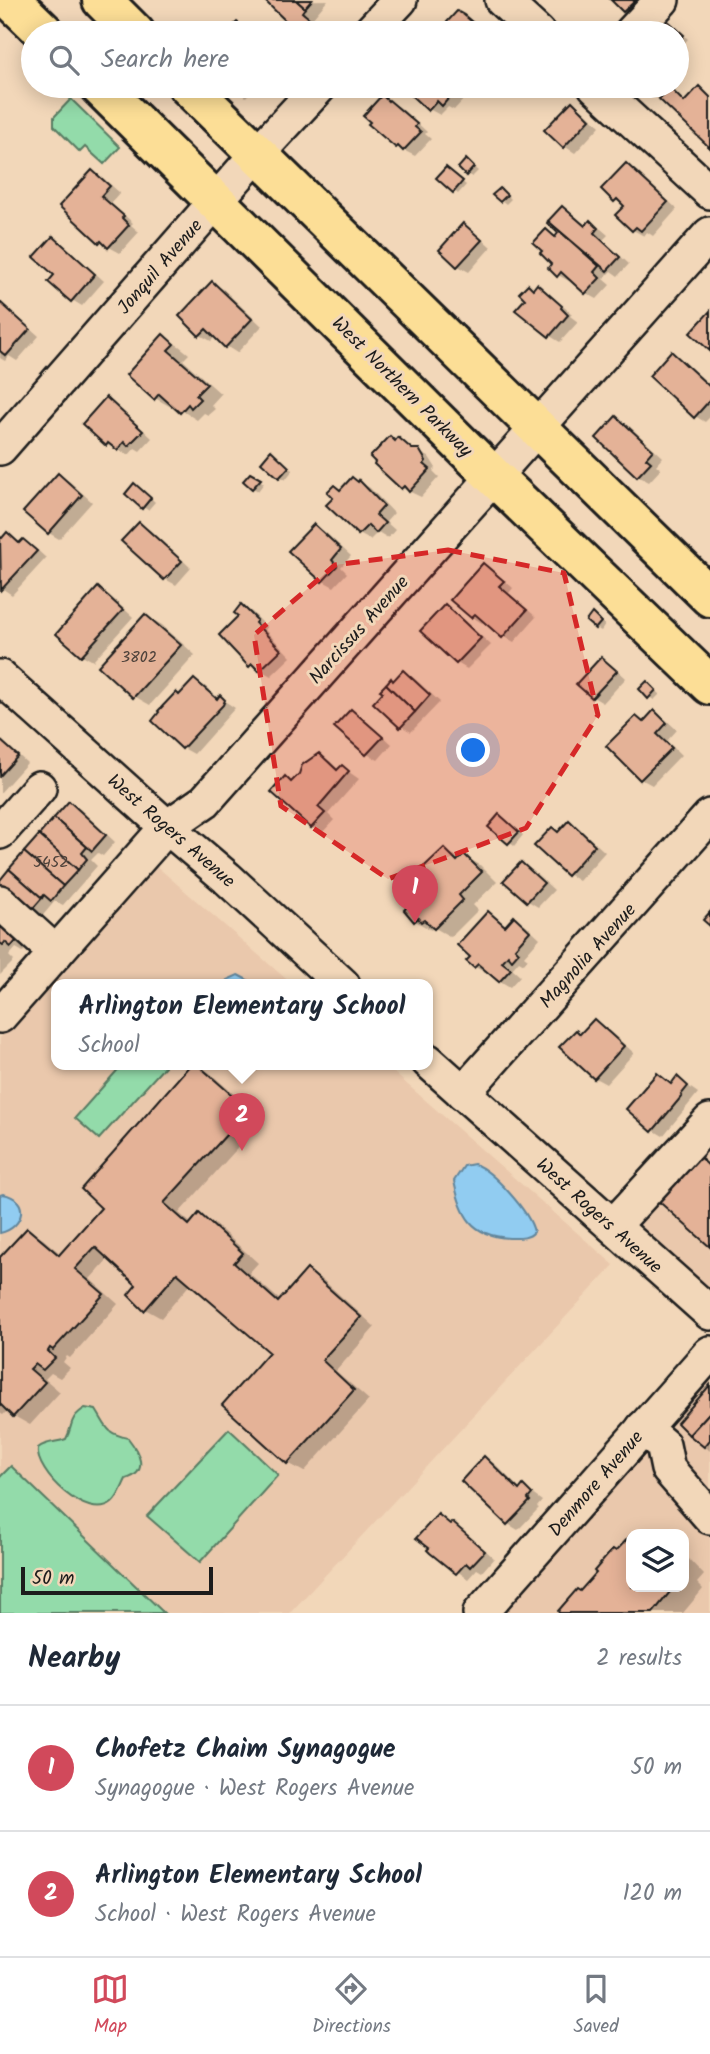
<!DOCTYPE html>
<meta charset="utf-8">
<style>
body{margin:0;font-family:Kalam,sans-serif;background:#f6f6f7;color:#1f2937}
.controls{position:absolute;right:21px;bottom:21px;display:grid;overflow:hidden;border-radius:14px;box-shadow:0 4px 18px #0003}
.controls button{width:63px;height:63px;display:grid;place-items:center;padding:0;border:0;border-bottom:2px solid #e0e1e3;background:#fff;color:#1f2937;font:35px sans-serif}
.scale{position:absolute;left:21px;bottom:18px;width:192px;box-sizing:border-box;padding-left:7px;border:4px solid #1c1c1c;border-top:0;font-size:19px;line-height:24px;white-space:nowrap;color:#1c1c1c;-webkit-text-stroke:5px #f2d7b9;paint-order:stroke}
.you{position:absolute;left:474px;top:751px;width:24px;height:24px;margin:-18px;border:5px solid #fff;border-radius:50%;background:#1a73e8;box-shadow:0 0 0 10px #1a73e833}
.badge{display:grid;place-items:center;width:46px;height:46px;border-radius:50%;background:#d1495b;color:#fff;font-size:23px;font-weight:700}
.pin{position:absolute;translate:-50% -58px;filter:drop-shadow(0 2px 4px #0008)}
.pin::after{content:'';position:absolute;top:37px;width:24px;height:21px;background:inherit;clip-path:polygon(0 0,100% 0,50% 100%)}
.popup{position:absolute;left:51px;top:979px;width:382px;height:91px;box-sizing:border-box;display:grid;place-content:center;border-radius:14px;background:#fff;filter:drop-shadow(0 2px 5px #0005);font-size:23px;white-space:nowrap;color:#747a83}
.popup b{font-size:26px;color:#1f2937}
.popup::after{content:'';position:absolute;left:50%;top:100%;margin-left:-14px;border:14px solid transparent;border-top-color:#fff}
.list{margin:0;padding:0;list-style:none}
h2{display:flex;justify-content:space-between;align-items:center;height:91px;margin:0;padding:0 28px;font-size:30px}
h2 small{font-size:23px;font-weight:400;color:#747a83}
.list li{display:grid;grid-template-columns:46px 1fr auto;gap:21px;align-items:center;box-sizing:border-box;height:126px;padding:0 28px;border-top:2px solid #e0e1e3}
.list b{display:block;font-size:26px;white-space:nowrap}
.list p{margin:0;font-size:23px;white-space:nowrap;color:#747a83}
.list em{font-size:23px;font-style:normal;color:#747a83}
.icon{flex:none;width:38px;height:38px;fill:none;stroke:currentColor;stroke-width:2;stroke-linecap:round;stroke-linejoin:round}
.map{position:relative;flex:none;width:710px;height:1613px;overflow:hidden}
.search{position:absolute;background:#fff;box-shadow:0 4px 18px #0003;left:21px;right:21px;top:21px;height:77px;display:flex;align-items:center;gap:18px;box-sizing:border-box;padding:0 24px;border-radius:38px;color:#747a83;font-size:26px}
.sheet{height:343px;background:#fff}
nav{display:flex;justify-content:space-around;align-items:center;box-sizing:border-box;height:98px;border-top:2px solid #e0e1e3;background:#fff;font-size:19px;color:#747a83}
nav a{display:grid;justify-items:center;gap:4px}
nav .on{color:#d1495b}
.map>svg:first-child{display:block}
</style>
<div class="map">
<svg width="710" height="1613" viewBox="0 0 710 1613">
<rect width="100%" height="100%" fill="#f2d7b9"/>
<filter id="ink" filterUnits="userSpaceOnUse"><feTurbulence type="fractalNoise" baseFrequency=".0143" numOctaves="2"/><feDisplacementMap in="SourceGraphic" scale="14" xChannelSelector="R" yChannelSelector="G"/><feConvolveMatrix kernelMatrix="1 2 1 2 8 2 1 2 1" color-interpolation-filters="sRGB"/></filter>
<g filter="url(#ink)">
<!-- built -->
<g fill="#eac8ac" fill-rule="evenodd">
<path d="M 154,864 L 293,985 L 56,985 L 56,1065 L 385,1065 L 614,1265 L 290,1613 L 0,1613 L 0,1038 Z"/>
<path d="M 710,1120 L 710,1313 L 612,1224 Z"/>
<path d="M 710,1353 L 710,1613 L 475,1613 ZM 631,1534 L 684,1534 L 684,1587 L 631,1587 Z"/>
</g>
<!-- green -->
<g fill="#93dbaa" stroke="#587c63" stroke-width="2">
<path d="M 71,99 L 120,147 L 104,164 L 85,147 L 80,152 L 54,126 L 54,117 Z"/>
<path d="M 122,1065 L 166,1065 L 99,1139 L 75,1118 Z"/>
<path d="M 85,1408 L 96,1410 C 107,1427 105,1433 128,1438 C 139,1452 150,1472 126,1479 C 122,1487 119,1497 112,1503 C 88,1523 34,1472 38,1448 C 47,1441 56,1443 66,1439 C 74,1424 68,1419 85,1408 Z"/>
<path d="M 229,1429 L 278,1475 L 200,1562 L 147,1516 Z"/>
<path d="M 11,1466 L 164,1613 L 0,1613 L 0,1477 Z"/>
</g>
<!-- water -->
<g fill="#91ccf1" stroke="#62869c" stroke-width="2">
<path d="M 238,975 L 257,985 L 224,985 L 227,980 Z"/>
<path d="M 474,1164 C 492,1170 530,1212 534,1232 C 528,1239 519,1238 509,1238 C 471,1236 461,1215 454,1181 L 464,1166 Z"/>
<path d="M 3,1194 C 31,1199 24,1228 0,1233 L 0,1195 Z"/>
</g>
<!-- shadow -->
<g fill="#0003">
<path d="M 328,0 L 312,19 L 319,25 L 312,33 L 292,24 L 266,1 Z"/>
<path d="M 614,0 L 643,0 L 629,14 Z"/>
<path d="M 666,21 L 688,39 L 677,51 L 677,33 L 656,33 Z"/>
<path d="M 230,86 L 262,86 L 256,92 L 252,90 L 246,97 Z"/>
<path d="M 404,86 L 451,86 L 465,98 L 454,110 L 448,107 L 440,115 L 429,109 Z"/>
<path d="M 382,97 L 401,108 L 427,132 L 425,134 L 431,139 L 415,156 L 397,147 Z"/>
<path d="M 572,104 L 583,110 L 600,126 L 575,153 L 564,146 Z"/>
<path d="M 467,161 L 478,171 L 472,177 L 467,174 Z"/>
<path d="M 626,165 L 637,171 L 677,209 L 653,236 L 647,232 L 644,236 L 633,230 L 626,206 L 615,200 Z"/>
<path d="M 93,172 L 103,178 L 120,193 L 111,203 L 133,223 L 131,225 L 139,232 L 120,253 L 100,242 Z"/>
<path d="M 451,172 L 466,185 L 458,194 L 454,191 Z"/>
<path d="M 505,193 L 511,199 L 506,204 L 495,195 Z"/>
<path d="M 563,208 L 573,214 L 587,226 L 590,223 L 601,229 L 608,235 L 603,240 L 629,264 L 618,276 L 611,271 L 603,279 L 610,285 L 597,299 L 586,293 L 571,279 L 569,281 L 558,275 L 554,264 L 546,231 L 557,237 L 561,233 L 549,223 Z"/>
<path d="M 463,225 L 474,232 L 491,247 L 469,272 L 458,266 L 441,250 Z"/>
<path d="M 53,239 L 64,245 L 104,281 L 82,306 L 72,300 L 56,274 Z"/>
<path d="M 212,283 L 223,289 L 262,326 L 237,353 L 226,346 L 216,336 L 211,341 L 200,335 L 181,316 Z"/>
<path d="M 528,286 L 535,290 L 538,287 L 548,293 L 572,314 L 570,316 L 578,322 L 560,342 L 550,336 L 528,298 Z"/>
<path d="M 0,302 L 39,336 L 17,361 L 9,356 L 5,361 L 0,358 Z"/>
<path d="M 163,337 L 179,346 L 189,354 L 183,360 L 221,394 L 211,405 L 215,409 L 208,415 L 204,413 L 197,420 L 173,405 L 171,407 L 155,398 Z"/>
<path d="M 672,353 L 682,360 L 710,385 L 710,417 L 705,422 L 695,416 Z"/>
<path d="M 107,400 L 117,406 L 152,438 L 140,451 L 135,448 L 129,455 L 107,445 Z"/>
<path d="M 616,418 L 627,424 L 663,457 L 656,465 L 661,469 L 649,482 L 638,476 Z"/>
<path d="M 399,439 L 416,451 L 429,457 L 436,468 L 433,471 L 439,477 L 421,497 L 402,488 L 396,442 Z"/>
<path d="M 276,455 L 293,470 L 285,480 L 264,462 Z"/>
<path d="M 58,475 L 69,481 L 92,502 L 59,539 L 49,533 Z"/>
<path d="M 251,475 L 264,483 L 258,491 L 253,488 Z"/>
<path d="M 360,482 L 370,488 L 394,513 L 386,522 L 395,530 L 388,538 L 378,532 L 370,540 L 359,534 L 329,505 L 341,491 Z"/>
<path d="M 140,488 L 155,502 L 148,510 L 143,507 Z"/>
<path d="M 139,524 L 150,530 L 191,568 L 176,585 L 165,579 L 124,541 Z"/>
<path d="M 314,526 L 325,532 L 351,556 L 341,567 L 347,573 L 334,587 L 323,581 Z"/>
<path d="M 8,535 L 21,543 L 24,541 L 34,547 L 46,558 L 12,595 L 0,587 L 0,537 L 4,539 Z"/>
<path d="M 483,565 L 494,571 L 513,588 L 509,593 L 536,617 L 514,642 L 503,636 L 485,620 L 482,623 L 472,617 Z"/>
<path d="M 98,589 L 109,595 L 133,617 L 93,661 L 82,655 L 58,634 Z"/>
<path d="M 242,606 L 252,612 L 267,627 L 265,630 L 291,657 L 271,676 L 251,665 L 240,616 Z"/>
<path d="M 445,606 L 456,613 L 491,645 L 467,669 L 457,663 Z"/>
<path d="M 146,616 L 162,625 L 195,655 L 150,705 L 134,696 Z"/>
<path d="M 597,618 L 605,625 L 601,631 L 596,628 Z"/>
<path d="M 601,659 L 612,665 L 626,678 L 603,703 L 593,697 Z"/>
<path d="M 404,672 L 414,678 L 440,702 L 411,732 L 401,726 L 394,682 Z"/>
<path d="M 195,681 L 206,687 L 219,699 L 220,698 L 235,708 L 194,754 L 183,748 L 154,721 Z"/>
<path d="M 647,683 L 660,694 L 654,700 L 649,697 Z"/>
<path d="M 351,711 L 362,717 L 392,744 L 378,760 L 367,754 L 337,727 Z"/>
<path d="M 655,712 L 665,719 L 677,730 L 667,741 L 681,755 L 652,785 L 641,779 L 636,718 L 644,723 Z"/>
<path d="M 0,738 L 27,763 L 0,793 Z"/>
<path d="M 319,755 L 330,761 L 339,770 L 342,767 L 359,779 L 328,814 L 334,820 L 322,833 L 312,827 L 286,778 L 293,783 Z"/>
<path d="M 69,803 L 80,809 L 115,842 L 103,856 L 98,853 L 91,860 L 97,866 L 63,905 L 55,901 L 39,920 L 0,882 Z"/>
<path d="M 504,819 L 523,835 L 514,846 L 490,826 Z"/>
<path d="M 569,822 L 580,829 L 605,852 L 579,881 L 568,874 L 559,833 Z"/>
<path d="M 444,850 L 461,859 L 464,856 L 480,865 L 497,882 L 473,905 L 478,910 L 451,937 L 433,927 L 431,930 L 415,921 Z"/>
<path d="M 522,864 L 532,870 L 554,890 L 538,907 L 528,901 Z"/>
<path d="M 0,913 L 32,941 L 23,952 L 16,948 L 9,956 L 14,961 L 0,975 Z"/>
<path d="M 488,913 L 507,927 L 514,918 L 525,924 L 540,938 L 524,956 L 528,959 L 524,964 L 519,961 L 512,969 L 520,976 L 510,987 L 500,981 L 488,970 L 486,973 L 475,967 Z"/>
<path d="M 595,1021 L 605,1027 L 634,1053 L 606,1084 L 595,1078 L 582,1035 Z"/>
<path d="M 197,1065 L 210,1073 L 263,1120 L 179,1213 L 192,1224 L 200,1215 L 215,1224 L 258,1263 L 249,1273 L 281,1301 L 307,1271 L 323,1280 L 375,1327 L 336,1371 L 369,1400 L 304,1472 L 288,1463 L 224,1405 L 271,1352 L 191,1283 L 161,1318 L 145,1309 L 138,1285 L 109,1258 L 90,1279 L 118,1304 L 70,1358 L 67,1356 L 63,1362 L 70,1368 L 60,1378 L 51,1373 L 45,1379 L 60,1392 L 30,1425 L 14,1416 L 8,1410 L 3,1415 L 0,1413 L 0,1259 L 27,1230 L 43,1239 L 62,1255 L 104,1208 Z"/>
<path d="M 657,1075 L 672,1085 L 678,1079 L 698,1093 L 663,1136 L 653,1130 Z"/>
<path d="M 710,1388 L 710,1451 L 679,1422 Z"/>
<path d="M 484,1458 L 495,1464 L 521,1490 L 524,1488 L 542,1501 L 537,1507 L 539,1508 L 518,1530 L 508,1524 Z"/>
<path d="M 438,1516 L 463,1530 L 494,1558 L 482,1572 L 477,1569 L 468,1579 L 431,1552 Z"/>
<path d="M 631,1537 L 631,1587 L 684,1587 L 684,1554 L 704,1575 L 697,1583 L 703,1589 L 683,1613 L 562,1613 Z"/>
</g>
<!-- building -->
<g fill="#e4b297" stroke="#1c1c1c" stroke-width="2">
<path d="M 264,0 L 296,0 L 305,8 L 302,12 L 309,18 L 299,30 L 292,23 L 290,25 Z"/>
<path d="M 296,0 L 312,0 L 305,8 Z"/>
<path d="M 611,0 L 636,0 L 623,12 Z"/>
<path d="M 457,11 L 464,15 L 485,33 L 437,33 Z"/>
<path d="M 666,19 L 684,35 L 677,43 L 677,33 L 653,33 Z"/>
<path d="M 237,22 L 250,33 L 226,33 Z"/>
<path d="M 401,86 L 449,86 L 455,91 L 442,106 L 437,101 L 428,111 Z"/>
<path d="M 699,86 L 710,97 L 710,148 L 659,99 L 670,88 L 684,102 Z"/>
<path d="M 382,95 L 388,101 L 389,100 L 417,124 L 415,127 L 421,132 L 403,151 L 398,146 L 396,148 L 368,124 L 370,122 L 363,116 Z"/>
<path d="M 572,101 L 590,119 L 563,148 L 544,130 Z"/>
<path d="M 466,159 L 474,167 L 466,176 L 458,168 Z"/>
<path d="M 626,163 L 668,202 L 641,231 L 636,227 L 632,231 L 615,215 L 624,206 L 617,199 L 614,202 L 601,189 Z"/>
<path d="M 446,167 L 463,181 L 453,193 L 436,178 Z"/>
<path d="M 92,170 L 110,186 L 101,196 L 124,216 L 122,218 L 129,225 L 108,248 L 101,241 L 99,243 L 59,206 Z"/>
<path d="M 500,188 L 507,195 L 500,202 L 492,195 Z"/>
<path d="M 562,206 L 585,226 L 590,220 L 598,228 L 594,233 L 620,257 L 607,271 L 548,221 Z"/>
<path d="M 548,221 L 599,266 L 594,272 L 600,278 L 585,294 L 561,272 L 557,277 L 548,268 L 551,264 L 540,253 L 542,251 L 533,243 L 546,229 L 555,237 L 558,233 L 547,223 Z"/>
<path d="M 463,223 L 482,240 L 457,267 L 439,250 Z"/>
<path d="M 53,236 L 95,274 L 71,302 L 48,282 L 54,275 L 34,257 Z"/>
<path d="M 212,281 L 252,319 L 225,348 L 206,329 L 199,336 L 179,316 Z"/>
<path d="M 528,284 L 533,289 L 537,284 L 562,306 L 561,308 L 568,315 L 549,337 L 515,310 L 525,299 L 519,293 Z"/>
<path d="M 0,302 L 30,329 L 6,356 L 0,351 Z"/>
<path d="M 710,311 L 710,351 L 690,333 Z"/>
<path d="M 163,334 L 174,344 L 168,350 L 207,384 L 196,395 L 200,399 L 191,408 L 188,404 L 180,413 L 159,394 L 154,400 L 126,375 Z"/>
<path d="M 671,351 L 710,387 L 710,400 L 694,418 L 649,376 Z"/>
<path d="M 106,397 L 143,431 L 128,446 L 124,442 L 117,450 L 108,443 L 106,446 L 82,424 Z"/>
<path d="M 616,416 L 653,450 L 646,458 L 651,462 L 637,477 L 596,438 Z"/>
<path d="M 390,436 L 395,441 L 398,437 L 412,449 L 419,449 L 426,461 L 424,464 L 430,469 L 409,492 L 404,486 L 401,489 L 374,464 L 375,462 L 370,457 Z"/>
<path d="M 271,450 L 289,467 L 279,478 L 261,462 Z"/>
<path d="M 58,473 L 82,495 L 48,534 L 23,512 Z"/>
<path d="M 250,473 L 261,479 L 252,489 L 243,481 Z"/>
<path d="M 352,477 L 358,482 L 359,480 L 384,506 L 376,515 L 385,523 L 376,533 L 368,525 L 358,535 L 326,505 L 333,498 L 327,492 L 334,485 L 340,490 Z"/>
<path d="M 134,483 L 151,498 L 142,509 L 125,494 Z"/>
<path d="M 139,522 L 182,561 L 164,580 L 121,541 Z"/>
<path d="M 314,524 L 341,549 L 332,560 L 337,566 L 322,582 L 288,551 Z"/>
<path d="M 7,532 L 19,543 L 23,539 L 37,551 L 1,590 L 0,537 L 2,538 Z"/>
<path d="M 483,563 L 504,581 L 499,586 L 527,610 L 502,638 L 475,614 L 471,618 L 450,600 Z"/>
<path d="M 98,587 L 123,610 L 81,656 L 56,634 Z"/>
<path d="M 241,604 L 257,620 L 255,623 L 281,650 L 259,671 L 252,664 L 249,667 L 219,635 L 238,616 L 234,613 Z"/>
<path d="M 445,604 L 481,638 L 456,664 L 420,631 Z"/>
<path d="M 592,613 L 601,622 L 595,629 L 586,621 Z"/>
<path d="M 145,614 L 181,645 L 133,698 L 98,666 Z"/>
<path d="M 601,657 L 617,671 L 592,698 L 576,684 Z"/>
<path d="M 403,670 L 430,695 L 415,712 L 386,684 L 391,678 L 393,681 Z"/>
<path d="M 194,679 L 217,699 L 220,695 L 225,700 L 223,705 L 182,749 L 152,721 L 159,712 L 158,711 L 176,692 L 179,695 Z"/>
<path d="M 647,681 L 656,690 L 648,699 L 639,689 Z"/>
<path d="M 386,684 L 415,712 L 400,728 L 373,703 L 383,692 L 380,690 Z"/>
<path d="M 351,709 L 383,737 L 366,755 L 334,727 Z"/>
<path d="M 654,710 L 667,723 L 657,734 L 672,748 L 640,780 L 606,746 L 636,716 L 643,722 Z"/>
<path d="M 0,740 L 18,756 L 0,776 Z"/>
<path d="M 319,753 L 337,770 L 342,765 L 349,771 L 318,807 L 325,813 L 311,828 L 271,792 L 285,776 L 291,782 L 299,774 L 302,765 Z"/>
<path d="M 69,801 L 106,835 L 92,851 L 54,818 Z"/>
<path d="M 499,814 L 519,832 L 508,844 L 488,827 Z"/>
<path d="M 54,818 L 87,847 L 82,853 L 87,859 L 78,870 L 39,835 Z"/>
<path d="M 569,820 L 595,845 L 567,876 L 534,846 L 552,827 L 558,832 Z"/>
<path d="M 39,835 L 78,870 L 63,886 L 24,852 Z"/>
<path d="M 444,848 L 457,861 L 464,854 L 482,872 L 459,895 L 463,900 L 434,929 L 424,920 L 421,922 L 418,918 L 414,922 L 404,910 L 408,906 L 400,895 L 414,881 L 412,878 Z"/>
<path d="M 24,852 L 63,886 L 51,901 L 44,895 L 42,898 L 9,869 Z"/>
<path d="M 521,862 L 544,883 L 527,902 L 503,881 Z"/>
<path d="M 9,869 L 42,898 L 27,915 L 0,891 L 0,880 Z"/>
<path d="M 488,911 L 505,926 L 514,916 L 530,931 L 515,948 L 519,952 L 512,960 L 508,955 L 502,962 L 511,969 L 499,982 L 478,964 L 474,968 L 466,961 L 470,957 L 457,945 Z"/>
<path d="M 710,912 L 710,926 L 703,920 Z"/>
<path d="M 0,914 L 22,934 L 11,947 L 5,942 L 3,945 L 0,943 Z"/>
<path d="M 594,1019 L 624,1046 L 594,1079 L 559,1047 L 576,1030 L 580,1034 Z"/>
<path d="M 190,1065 L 198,1065 L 249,1110 L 164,1203 L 189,1225 L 199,1213 L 243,1253 L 234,1263 L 278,1302 L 307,1269 L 361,1317 L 322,1360 L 354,1390 L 287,1464 L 222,1405 L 269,1352 L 177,1273 L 144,1311 L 128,1295 L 136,1285 L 95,1247 L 75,1269 L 104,1294 L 53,1350 L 50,1348 L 48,1351 L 55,1358 L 43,1370 L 35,1364 L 30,1369 L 45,1382 L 13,1417 L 0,1404 L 0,1257 L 27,1228 L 59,1255 L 101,1208 L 81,1189 Z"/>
<path d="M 657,1073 L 671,1084 L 677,1076 L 688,1086 L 681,1095 L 682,1096 L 652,1132 L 626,1109 Z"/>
<path d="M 695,1153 L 710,1167 L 710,1247 L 655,1198 Z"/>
<path d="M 710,1385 L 710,1412 L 689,1435 L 677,1423 Z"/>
<path d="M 710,1412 L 710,1440 L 704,1447 L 689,1435 Z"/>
<path d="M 484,1456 L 519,1490 L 523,1485 L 532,1494 L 528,1499 L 530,1501 L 507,1525 L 461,1481 Z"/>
<path d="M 438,1514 L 450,1524 L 452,1522 L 485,1551 L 470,1567 L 466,1563 L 456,1574 L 430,1553 L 427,1550 L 429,1548 L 416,1538 Z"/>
<path d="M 631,1535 L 631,1587 L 674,1587 L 653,1613 L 559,1613 L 558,1611 L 577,1589 L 580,1591 L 596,1573 L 594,1571 L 613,1549 L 616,1551 Z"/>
</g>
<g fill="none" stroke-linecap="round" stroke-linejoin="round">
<defs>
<g id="minor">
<path d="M 502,0 L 538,33"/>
<path d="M 369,33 L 400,0"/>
<path d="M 631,33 L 662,0"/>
<path d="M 595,86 L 710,192"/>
<path d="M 0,448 L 257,154 L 320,86"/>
<path d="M 0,677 L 167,827 L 227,878 L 343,985"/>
<path d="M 0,832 L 39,788"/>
<path d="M 0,902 L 56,953"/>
<path d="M 0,1016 L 167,827 L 205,801 L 710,234"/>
<path d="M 428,1061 L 710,1313"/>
<path d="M 463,1093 L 710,816"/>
<path d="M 613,1226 L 710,1121"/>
<path d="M 643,1428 L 663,1445 L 668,1469 L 710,1517"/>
<path d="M 480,1613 L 710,1353"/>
</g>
<g id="major">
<path d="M 11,0 L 45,33"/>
<path d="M 102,0 L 135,33"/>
<path d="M 99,86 L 494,477 L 710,685"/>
<path d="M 188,86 L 710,597"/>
</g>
</defs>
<!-- minor casing -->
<use href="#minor" stroke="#1c1c1c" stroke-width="38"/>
<!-- major casing -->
<use href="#major" stroke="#1c1c1c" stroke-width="44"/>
<!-- minor -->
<use href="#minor" stroke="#f2d7b9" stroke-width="33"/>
<!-- major -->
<use href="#major" stroke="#fcde96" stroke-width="38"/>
</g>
</g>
<!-- marked area -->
<path fill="#d62828" fill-opacity="0.2" stroke="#d62828" stroke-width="5" stroke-dasharray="14 9" stroke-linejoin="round" d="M 448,550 L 564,573 L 598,715 L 526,828 L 388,879 L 281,806 L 254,635 L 335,565 Z"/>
<g text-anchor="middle" stroke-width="6" stroke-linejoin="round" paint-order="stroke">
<!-- number labels -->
<g font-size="16" fill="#4e423b">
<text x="139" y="662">3802</text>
<text x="51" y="867">5452</text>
</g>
<!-- street labels -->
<g font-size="19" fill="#1c1c1c" stroke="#f2d7b9">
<text transform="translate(159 266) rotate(-49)" y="7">Jonquil Avenue</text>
<text transform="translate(403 386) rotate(45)" y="7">West Northern Parkway</text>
<text transform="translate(358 629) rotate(-48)" y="7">Narcissus Avenue</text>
<text transform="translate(172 830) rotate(41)" y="7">West Rogers Avenue</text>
<text transform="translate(587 955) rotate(-48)" y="7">Magnolia Avenue</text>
<text transform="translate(600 1215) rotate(42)" y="7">West Rogers Avenue</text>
<text transform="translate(595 1483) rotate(-49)" y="7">Denmore Avenue</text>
</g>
</g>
</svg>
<div class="controls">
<button><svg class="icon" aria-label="layers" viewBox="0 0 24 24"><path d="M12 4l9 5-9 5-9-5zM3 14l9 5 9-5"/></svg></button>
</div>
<div class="scale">50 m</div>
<div class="you"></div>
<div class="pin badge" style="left:415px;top:923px">1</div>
<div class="pin badge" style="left:242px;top:1151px">2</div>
<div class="popup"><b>Arlington Elementary School</b>School</div>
<div class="search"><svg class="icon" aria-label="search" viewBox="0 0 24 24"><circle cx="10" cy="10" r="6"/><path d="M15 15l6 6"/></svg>Search here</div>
</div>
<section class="sheet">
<h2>Nearby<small>2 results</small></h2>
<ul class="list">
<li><span class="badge">1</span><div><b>Chofetz Chaim Synagogue</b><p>Synagogue · West Rogers Avenue</p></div><em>50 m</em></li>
<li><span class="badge">2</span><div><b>Arlington Elementary School</b><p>School · West Rogers Avenue</p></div><em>120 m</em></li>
</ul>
</section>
<nav>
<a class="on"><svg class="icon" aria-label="map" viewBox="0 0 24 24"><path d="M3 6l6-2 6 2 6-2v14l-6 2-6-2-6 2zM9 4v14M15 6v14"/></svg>Map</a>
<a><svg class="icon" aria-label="directions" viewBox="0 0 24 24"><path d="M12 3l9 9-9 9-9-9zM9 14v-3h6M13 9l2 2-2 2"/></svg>Directions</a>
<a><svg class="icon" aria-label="saved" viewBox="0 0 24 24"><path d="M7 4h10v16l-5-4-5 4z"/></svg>Saved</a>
</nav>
